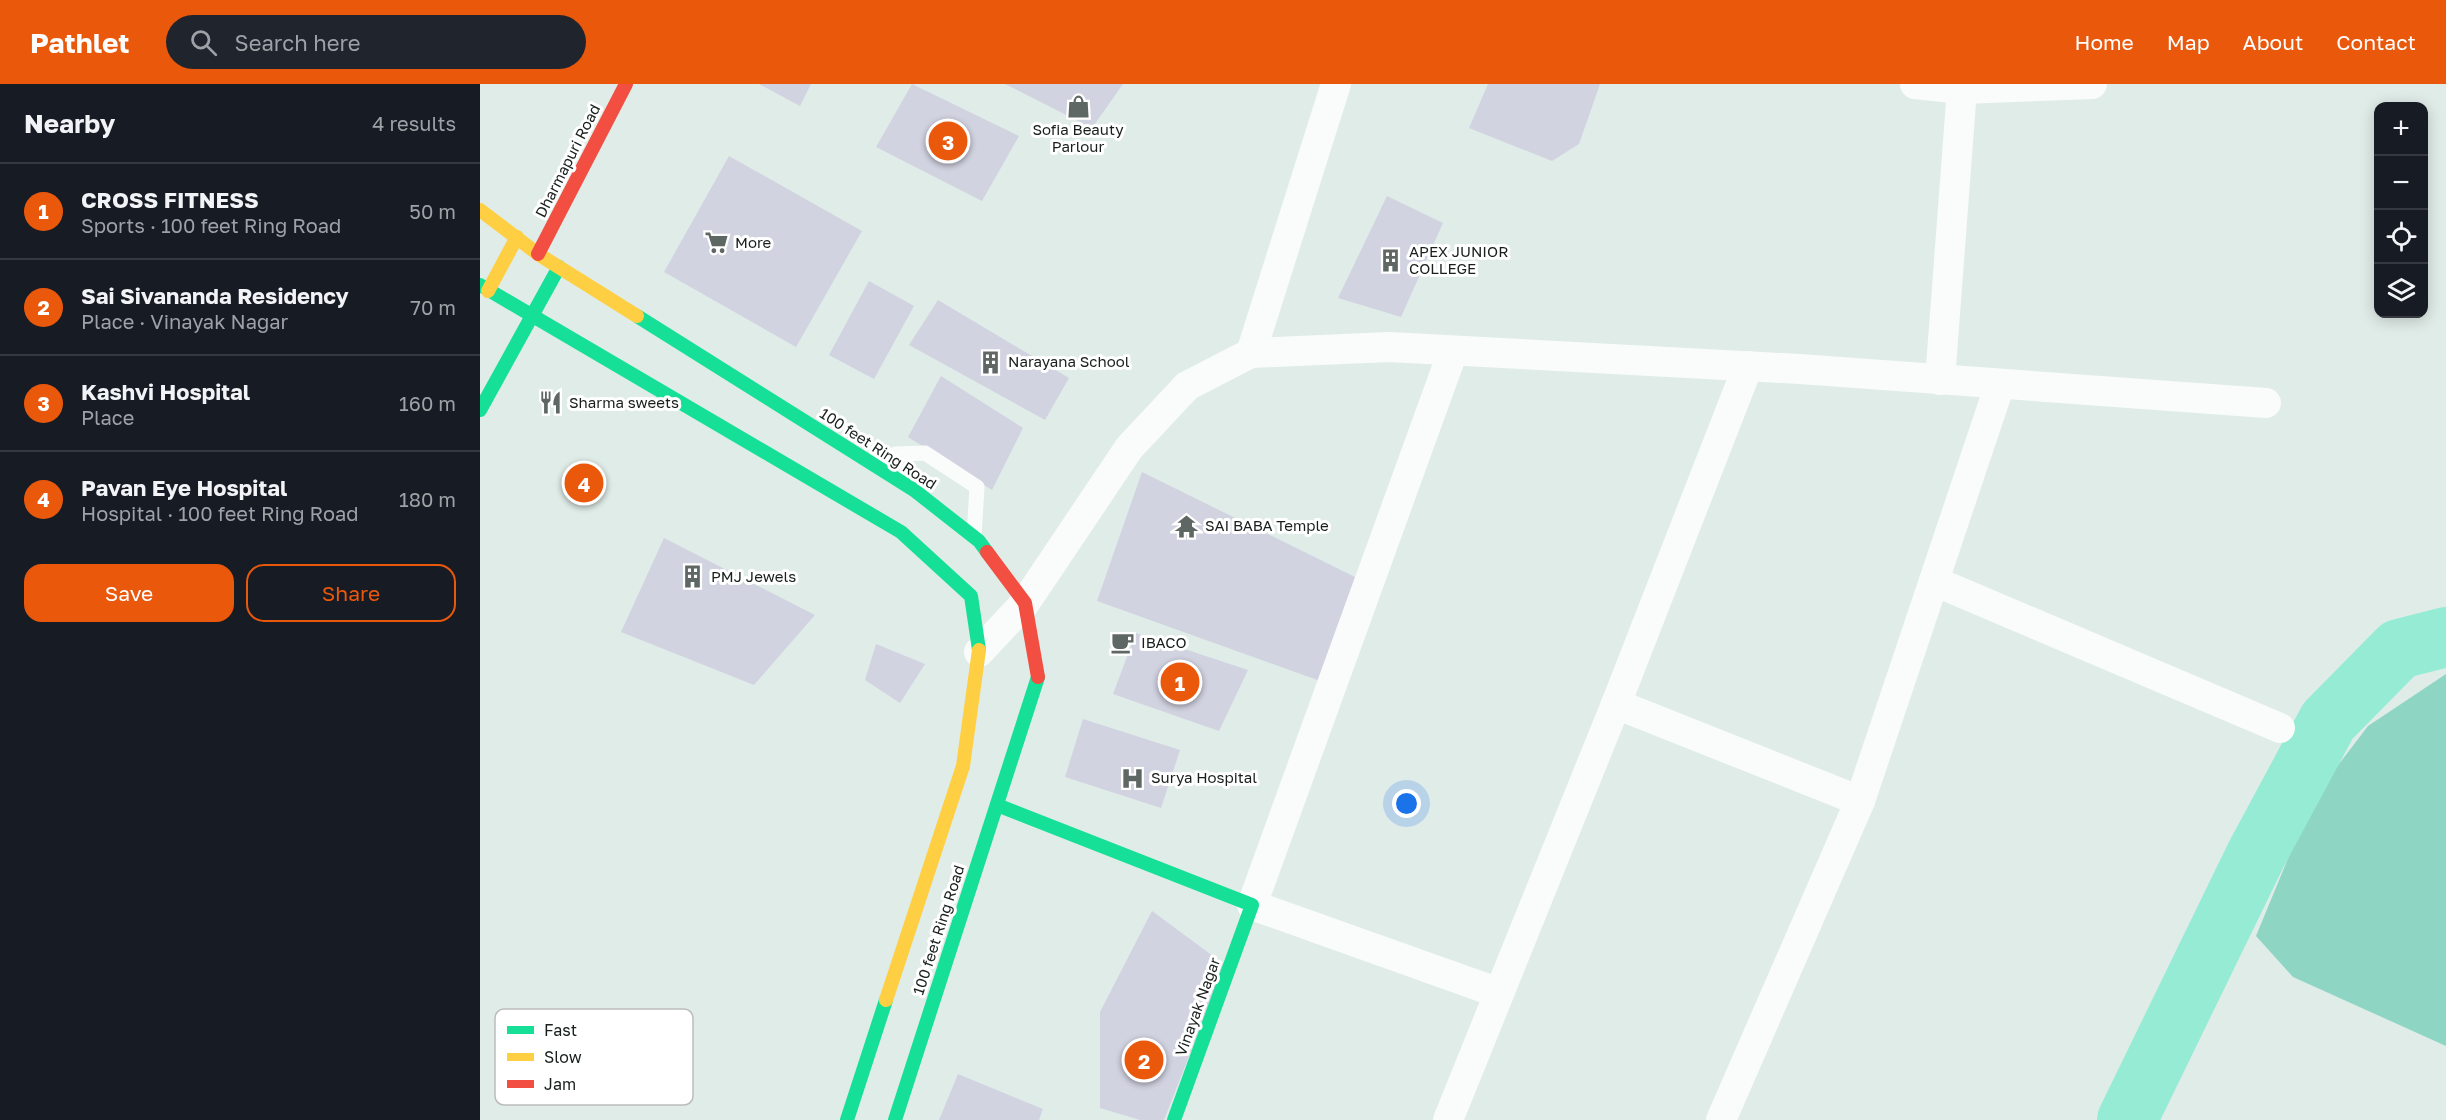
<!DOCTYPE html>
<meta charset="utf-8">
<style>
body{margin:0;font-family:"Golos Text",sans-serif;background:#20242c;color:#f1f3f6}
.controls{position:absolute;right:18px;top:18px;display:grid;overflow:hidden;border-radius:12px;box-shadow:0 3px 15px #0003}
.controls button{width:54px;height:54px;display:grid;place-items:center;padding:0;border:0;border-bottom:2px solid #363941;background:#171b24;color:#f1f3f6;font:30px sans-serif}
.you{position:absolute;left:927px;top:720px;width:21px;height:21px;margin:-15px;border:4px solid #fff;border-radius:50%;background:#1a73e8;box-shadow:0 0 0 9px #1a73e833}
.badge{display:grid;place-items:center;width:39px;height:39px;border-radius:50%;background:#ea580c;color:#fff;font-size:20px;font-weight:700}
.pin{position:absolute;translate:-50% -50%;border:3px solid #fff;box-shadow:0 2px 6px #0006}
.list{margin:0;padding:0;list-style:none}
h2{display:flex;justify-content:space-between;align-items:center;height:78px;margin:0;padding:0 24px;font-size:26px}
h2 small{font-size:20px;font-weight:400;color:#9ea1a6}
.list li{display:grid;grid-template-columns:39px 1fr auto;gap:18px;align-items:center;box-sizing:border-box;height:96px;padding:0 24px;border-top:2px solid #363941}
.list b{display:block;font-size:22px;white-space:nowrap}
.list p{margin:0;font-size:20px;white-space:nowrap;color:#9ea1a6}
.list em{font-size:20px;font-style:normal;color:#9ea1a6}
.actions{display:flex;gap:12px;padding:18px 24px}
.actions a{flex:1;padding:14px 0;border:2px solid #ea580c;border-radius:18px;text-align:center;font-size:21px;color:#ea580c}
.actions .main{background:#ea580c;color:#fff}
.icon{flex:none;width:33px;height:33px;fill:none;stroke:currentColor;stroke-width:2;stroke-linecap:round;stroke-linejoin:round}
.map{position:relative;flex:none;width:1966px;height:1036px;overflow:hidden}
header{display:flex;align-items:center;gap:36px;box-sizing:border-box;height:84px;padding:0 30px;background:#ea580c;color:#fff}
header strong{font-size:28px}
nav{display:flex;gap:33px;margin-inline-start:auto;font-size:21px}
.search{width:420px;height:54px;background:#20242c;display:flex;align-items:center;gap:15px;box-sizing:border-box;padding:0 21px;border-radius:33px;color:#9ea1a6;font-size:22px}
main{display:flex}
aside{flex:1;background:#171b24}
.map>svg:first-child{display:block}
</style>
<header>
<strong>Pathlet</strong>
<div class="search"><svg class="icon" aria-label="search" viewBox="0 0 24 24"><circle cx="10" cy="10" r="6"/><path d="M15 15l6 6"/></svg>Search here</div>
<nav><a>Home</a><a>Map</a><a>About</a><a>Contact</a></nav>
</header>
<main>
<aside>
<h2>Nearby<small>4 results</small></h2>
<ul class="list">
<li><span class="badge">1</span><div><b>CROSS FITNESS</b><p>Sports · 100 feet Ring Road</p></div><em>50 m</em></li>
<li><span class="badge">2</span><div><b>Sai Sivananda Residency</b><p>Place · Vinayak Nagar</p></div><em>70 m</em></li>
<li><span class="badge">3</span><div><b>Kashvi Hospital</b><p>Place</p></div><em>160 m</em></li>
<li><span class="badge">4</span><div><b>Pavan Eye Hospital</b><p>Hospital · 100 feet Ring Road</p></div><em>180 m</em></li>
</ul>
<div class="actions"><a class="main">Save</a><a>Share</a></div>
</aside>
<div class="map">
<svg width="1966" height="1036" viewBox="0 0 1966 1036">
<rect width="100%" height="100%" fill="#e0ece8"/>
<!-- forest -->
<path fill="#8ed5c4" d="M 1966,590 L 1966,962 L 1813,893 L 1776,852 L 1833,714 L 1888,642 Z"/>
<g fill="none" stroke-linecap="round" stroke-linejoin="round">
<!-- river -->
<path stroke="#96ebd5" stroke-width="60" d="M 1647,1036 L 1776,771 L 1848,637 L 1919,565 L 1966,553"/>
</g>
<!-- building -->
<g fill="#d2d3e1">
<path d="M 279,0 L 331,0 L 320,22 Z"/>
<path d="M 432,0 L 539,52 L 502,117 L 396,63 Z"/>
<path d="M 525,0 L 643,0 L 612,44 Z"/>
<path d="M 1008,0 L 1120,0 L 1099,60 L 1072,77 L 989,44 Z"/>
<path d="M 249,72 L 382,147 L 316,263 L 184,188 Z"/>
<path d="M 907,112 L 963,139 L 921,233 L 858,214 Z"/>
<path d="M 389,197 L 434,222 L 394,295 L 349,271 Z"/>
<path d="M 458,216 L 589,294 L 565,336 L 429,261 Z"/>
<path d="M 461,292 L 543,344 L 512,406 L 428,353 Z"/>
<path d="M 662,388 L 881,496 L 846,599 L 617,517 Z"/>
<path d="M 184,454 L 335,531 L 274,601 L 141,548 Z"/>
<path d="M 656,549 L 768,586 L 739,647 L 633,610 Z"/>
<path d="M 396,560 L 445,580 L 420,619 L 385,596 Z"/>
<path d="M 603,635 L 700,666 L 681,724 L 585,693 Z"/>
<path d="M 672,827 L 745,881 L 684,1036 L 660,1036 L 620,1024 L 620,928 Z"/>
<path d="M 478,990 L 563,1025 L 559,1036 L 459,1036 Z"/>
</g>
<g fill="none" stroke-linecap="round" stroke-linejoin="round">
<!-- lane -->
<path stroke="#fafcfc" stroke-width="15" d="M 392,377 L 416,370 L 445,369 L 497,403 L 494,452"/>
<!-- street -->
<g stroke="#fafcfc" stroke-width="30">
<path d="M 1435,0 L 1482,5 L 1482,0"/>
<path d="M 973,267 L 772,821 L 1019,909"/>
<path d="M 771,269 L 856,0"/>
<path d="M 1460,296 L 1482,5 L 1612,0"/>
<path d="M 1454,497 L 1800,644"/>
<path d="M 499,568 L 545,519 L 649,364 L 707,302 L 771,269 L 909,263 L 1320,285 L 1786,319"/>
<path d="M 1136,620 L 1380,717"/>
<path d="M 968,1036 L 1136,620 L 1268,282"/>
<path d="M 1241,1036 L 1380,717 L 1520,300"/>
</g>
<!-- fast -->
<g stroke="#16e098" stroke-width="14">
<path d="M 0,201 L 421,448 L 491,512 L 499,566"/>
<path d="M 157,232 L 434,406 L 499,457 L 507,468"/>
<path d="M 0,326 L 79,183"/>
<path d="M 517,721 L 772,821 L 694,1036"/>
<path d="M 367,1036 L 406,916"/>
<path d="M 415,1036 L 558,593"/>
</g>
<!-- slow -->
<g stroke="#ffcf43" stroke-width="14">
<path d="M 0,126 L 58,170 L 157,232"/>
<path d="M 8,207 L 37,153"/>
<path d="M 406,916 L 483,682 L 499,566"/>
</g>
<!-- jam -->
<g stroke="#f24e42" stroke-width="14">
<path d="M 58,170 L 146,0"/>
<path d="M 507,468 L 545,519 L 558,593"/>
</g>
</g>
<!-- icons -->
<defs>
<symbol id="shop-bare" viewBox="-9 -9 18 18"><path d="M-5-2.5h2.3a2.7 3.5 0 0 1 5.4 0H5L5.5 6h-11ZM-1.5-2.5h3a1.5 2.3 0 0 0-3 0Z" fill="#5e6764" stroke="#fff" stroke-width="2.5" paint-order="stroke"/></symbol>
<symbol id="supermarket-bare" viewBox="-9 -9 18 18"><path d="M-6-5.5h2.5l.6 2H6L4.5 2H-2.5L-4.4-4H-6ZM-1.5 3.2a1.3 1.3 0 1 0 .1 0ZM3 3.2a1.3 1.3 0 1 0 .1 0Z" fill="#5e6764" stroke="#fff" stroke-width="2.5" paint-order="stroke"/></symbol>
<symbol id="building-bare" viewBox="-9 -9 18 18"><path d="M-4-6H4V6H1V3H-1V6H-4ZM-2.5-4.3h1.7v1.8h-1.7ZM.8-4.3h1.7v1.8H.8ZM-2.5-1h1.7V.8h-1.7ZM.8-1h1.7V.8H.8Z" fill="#5e6764" stroke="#fff" stroke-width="2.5" paint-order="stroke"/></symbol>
<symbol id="restaurant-bare" viewBox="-9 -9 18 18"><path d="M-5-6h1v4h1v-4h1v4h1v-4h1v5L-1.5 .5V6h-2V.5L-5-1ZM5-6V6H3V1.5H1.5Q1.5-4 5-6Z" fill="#5e6764" stroke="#fff" stroke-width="2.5" paint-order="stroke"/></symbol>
<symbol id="temple-bare" viewBox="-9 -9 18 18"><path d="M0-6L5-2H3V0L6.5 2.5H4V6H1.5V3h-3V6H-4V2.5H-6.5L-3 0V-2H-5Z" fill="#5e6764" stroke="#fff" stroke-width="2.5" paint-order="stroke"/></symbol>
<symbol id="cafe-bare" viewBox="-9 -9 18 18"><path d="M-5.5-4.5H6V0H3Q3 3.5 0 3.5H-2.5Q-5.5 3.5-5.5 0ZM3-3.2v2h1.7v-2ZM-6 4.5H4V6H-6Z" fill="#5e6764" stroke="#fff" stroke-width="2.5" paint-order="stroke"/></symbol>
<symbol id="hospital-bare" viewBox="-9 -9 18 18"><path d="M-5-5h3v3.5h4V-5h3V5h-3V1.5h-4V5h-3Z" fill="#5e6764" stroke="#fff" stroke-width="2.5" paint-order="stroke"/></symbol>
</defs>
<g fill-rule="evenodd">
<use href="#shop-bare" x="582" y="6" width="33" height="33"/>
<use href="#supermarket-bare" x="220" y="142" width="33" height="33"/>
<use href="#building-bare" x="894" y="160" width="33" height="33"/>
<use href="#building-bare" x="494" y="262" width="33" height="33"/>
<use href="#restaurant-bare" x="54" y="302" width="33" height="33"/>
<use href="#temple-bare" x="690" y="426" width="33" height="33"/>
<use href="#building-bare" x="196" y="476" width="33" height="33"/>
<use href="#cafe-bare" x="626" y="542" width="33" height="33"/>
<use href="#hospital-bare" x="636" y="678" width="33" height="33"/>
</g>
<g text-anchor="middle" stroke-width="6" stroke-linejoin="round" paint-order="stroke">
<!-- poi labels -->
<g font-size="15" fill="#181f1d" stroke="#fff" text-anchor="start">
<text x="598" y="51" text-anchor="middle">Sofia Beauty<tspan x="598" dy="17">Parlour</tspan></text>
<text x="255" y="164">More</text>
<text x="929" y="173">APEX JUNIOR<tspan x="929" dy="17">COLLEGE</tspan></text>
<text x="528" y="283">Narayana School</text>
<text x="89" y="324">Sharma sweets</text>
<text x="725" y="447">SAI BABA Temple</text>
<text x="231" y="498">PMJ Jewels</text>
<text x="661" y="564">IBACO</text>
<text x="671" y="699">Surya Hospital</text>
</g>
<!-- street labels -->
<g font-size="15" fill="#181f1d" stroke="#fff">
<text transform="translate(88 77) rotate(-63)" y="5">Dharmapuri Road</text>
<text transform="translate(398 365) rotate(33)" y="5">100 feet Ring Road</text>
<text transform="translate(459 846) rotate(-72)" y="5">100 feet Ring Road</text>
<text transform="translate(718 923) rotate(-70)" y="5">Vinayak Nagar</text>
</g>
</g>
<!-- legend -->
<rect x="15" y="925" width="198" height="96" rx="9" fill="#fff" stroke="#babcbb" stroke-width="1.5"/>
<rect x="27" y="942" width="27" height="8" fill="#16e098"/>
<rect x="27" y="969" width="27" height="8" fill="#ffcf43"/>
<rect x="27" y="996" width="27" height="8" fill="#f24e42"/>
<g font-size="16" fill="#181f1d">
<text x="64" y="952">Fast</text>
<text x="64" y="979">Slow</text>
<text x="64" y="1006">Jam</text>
</g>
</svg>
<div class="controls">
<button>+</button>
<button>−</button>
<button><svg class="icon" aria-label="locate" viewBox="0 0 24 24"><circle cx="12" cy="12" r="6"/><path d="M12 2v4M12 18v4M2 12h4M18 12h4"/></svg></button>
<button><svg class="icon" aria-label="layers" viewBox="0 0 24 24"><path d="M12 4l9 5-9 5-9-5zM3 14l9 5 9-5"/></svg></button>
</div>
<div class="you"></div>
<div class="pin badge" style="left:700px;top:598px">1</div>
<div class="pin badge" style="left:664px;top:976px">2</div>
<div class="pin badge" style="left:468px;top:57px">3</div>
<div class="pin badge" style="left:104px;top:399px">4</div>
</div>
</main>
